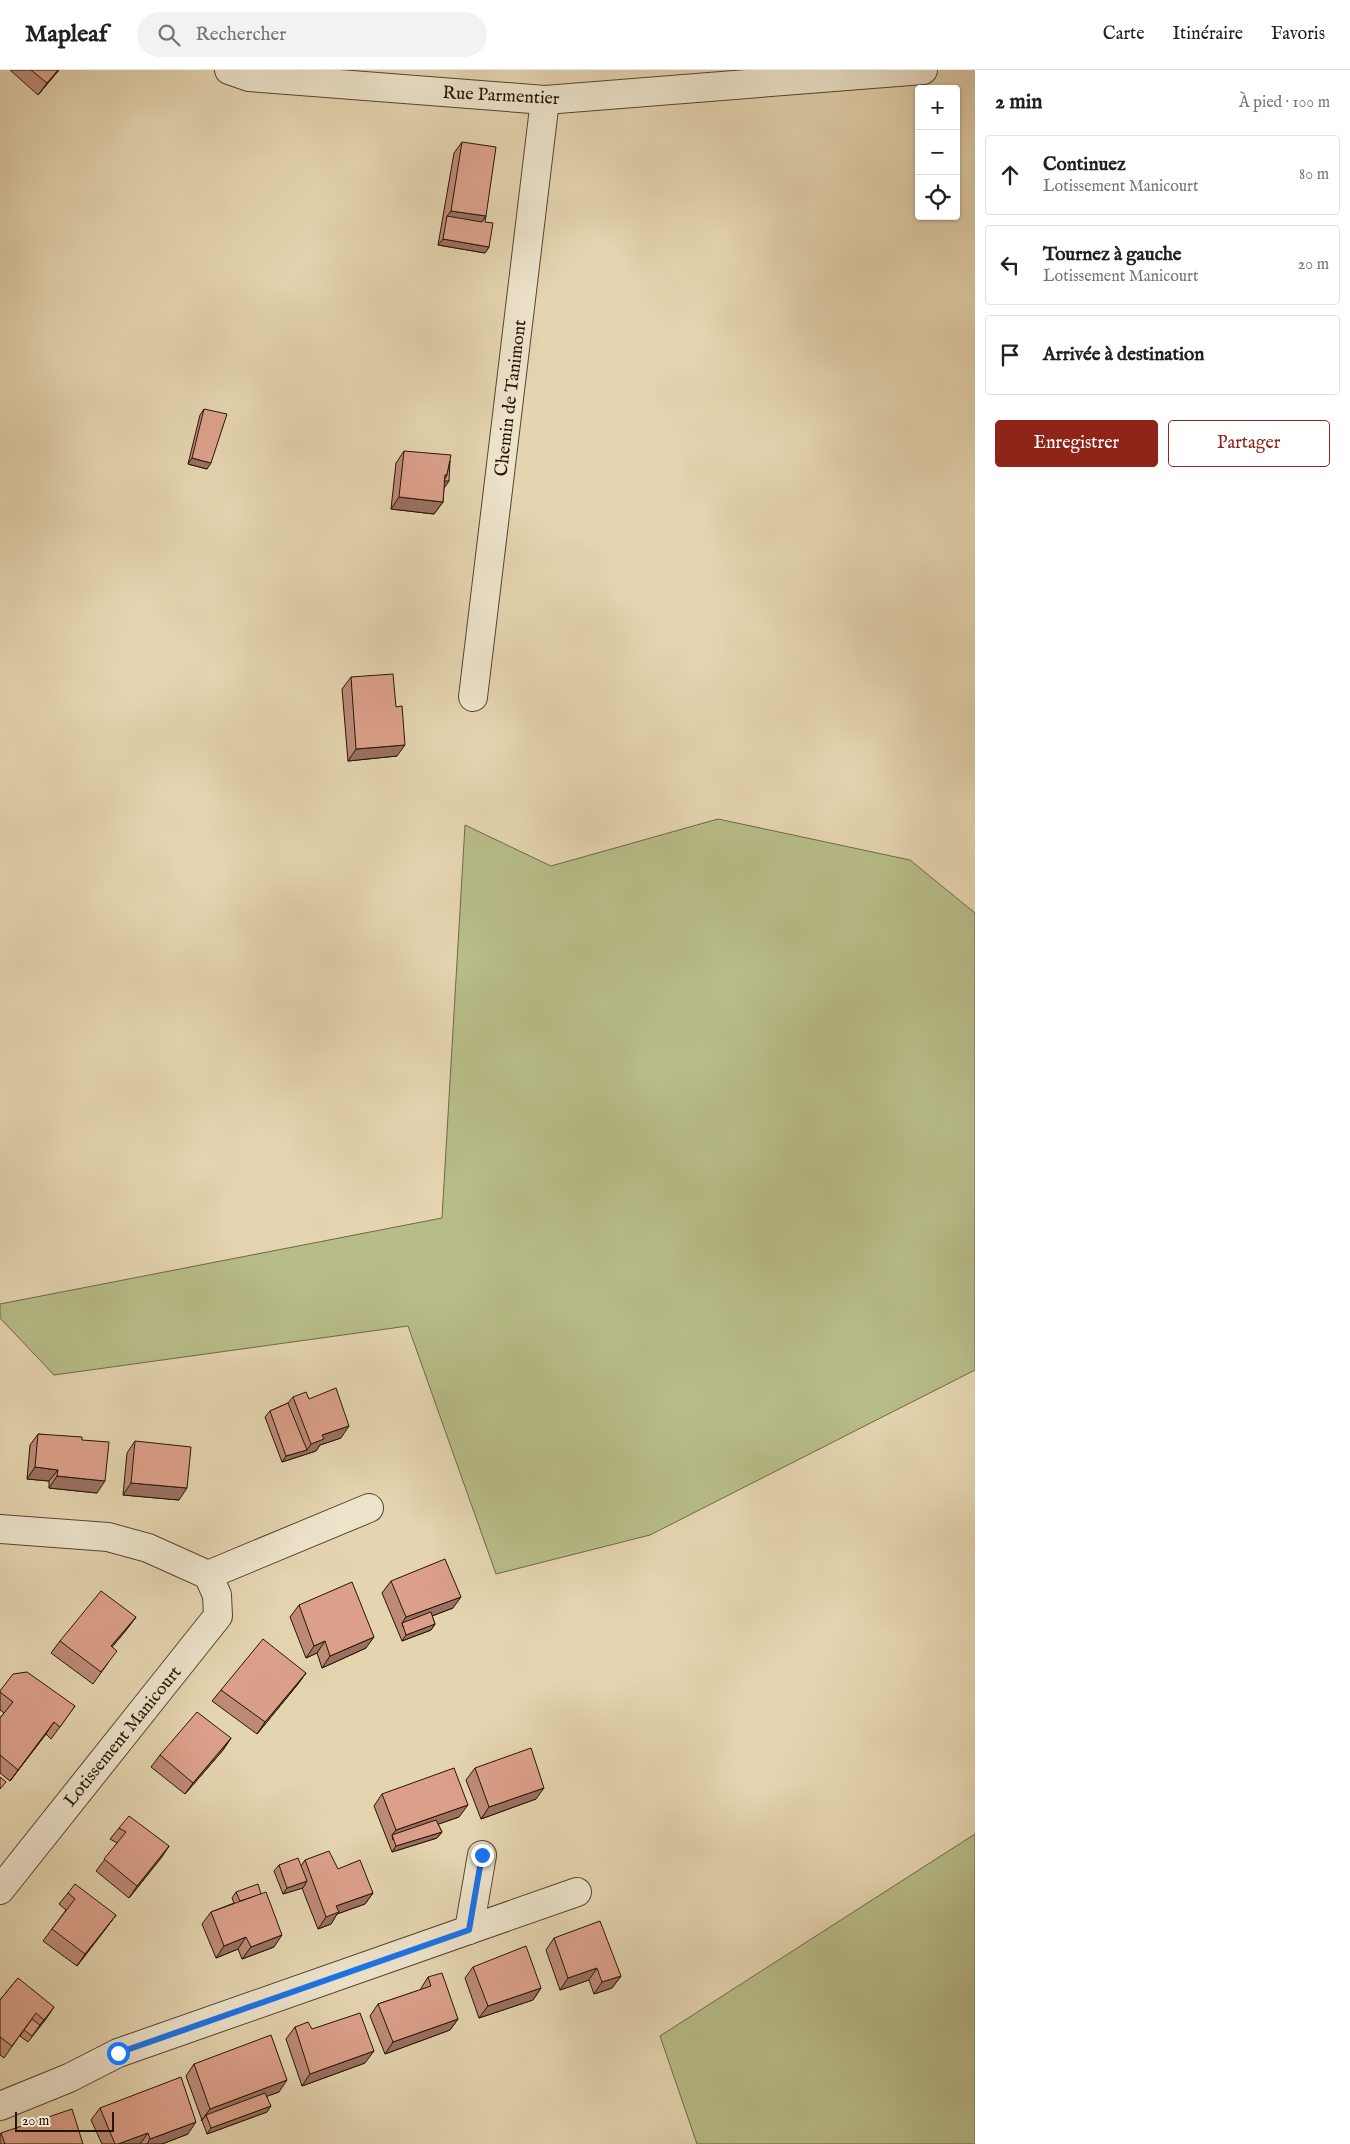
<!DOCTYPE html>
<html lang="fr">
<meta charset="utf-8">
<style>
body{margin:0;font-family:"IM FELL English",serif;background:#f2f2f2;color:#202124}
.controls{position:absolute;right:15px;top:15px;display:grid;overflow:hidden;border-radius:5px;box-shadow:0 1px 4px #0004}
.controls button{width:45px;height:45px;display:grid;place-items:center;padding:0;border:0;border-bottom:1px solid #e0e0e0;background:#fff;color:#202124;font:25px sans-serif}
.scale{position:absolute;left:15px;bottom:12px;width:99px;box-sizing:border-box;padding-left:5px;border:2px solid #271405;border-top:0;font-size:14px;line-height:18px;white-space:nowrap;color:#271405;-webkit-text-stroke:4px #ede3cb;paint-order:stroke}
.stop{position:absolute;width:15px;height:15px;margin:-11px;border:4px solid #1a73e8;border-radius:50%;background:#fff}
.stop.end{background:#1a73e8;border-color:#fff;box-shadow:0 1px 5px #0008}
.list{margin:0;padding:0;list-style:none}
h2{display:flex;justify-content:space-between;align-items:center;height:65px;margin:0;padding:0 20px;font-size:21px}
h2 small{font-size:16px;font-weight:400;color:#757577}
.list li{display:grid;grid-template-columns:32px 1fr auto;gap:15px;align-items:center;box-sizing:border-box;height:80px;margin:0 10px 10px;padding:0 10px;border:1px solid #e0e0e0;border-radius:5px}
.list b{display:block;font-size:19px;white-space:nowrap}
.list p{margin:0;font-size:16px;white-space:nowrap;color:#757577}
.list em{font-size:16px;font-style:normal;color:#757577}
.actions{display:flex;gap:10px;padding:15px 20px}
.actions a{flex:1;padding:11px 0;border:1px solid #8f2418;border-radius:5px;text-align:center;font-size:18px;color:#8f2418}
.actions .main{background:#8f2418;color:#fff}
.icon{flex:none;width:28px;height:28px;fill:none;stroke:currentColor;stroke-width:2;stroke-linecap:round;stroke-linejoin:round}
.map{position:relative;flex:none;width:975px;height:2074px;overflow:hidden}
header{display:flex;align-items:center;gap:30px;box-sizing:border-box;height:70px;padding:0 25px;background:#fff;border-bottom:1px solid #e0e0e0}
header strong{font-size:24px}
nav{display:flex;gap:28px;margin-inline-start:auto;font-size:18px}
.search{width:350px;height:45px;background:#f2f2f2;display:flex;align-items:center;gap:12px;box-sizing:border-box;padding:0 18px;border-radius:28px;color:#757577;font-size:19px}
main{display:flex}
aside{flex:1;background:#fff}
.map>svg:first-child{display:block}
</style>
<header>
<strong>Mapleaf</strong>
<div class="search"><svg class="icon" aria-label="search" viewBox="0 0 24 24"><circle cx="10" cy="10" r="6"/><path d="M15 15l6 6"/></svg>Rechercher</div>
<nav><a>Carte</a><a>Itinéraire</a><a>Favoris</a></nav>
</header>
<main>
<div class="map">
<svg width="975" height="2074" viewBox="0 0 975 2074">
<rect width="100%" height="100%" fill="#e4d4af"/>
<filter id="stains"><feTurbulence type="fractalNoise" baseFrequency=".004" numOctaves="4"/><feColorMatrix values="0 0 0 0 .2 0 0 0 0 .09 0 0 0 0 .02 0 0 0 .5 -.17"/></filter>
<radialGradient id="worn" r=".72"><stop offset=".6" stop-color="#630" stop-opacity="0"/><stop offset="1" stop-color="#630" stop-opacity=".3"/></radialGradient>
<!-- green -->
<g fill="#b7bc88" stroke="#6f6846">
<path d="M 718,749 L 910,790 L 975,843 L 975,1300 L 650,1465 L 496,1504 L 408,1256 L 54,1305 L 0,1248 L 0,1234 L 442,1148 L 465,755 L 551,796 Z"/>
<path d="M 975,1764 L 975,2074 L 697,2074 L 660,1966 Z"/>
</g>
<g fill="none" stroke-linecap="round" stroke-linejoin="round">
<defs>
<g id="minor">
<path d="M 229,0 L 249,7 L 545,30 L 923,0"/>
<path d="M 473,627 L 545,30"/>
<path d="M 0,1459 L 108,1467 L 148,1478 L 208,1505 L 217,1525 L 218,1546 L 0,1820"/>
<path d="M 208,1505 L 369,1438"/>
<path d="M 469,1860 L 482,1785"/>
<path d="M 0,2036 L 69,2008 L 118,1983 L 577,1822"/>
</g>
</defs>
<!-- minor casing -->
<use href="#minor" stroke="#564430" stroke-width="30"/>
<!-- minor -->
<use href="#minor" stroke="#ede3cb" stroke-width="28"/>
</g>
<!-- wall -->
<g fill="#bd8a77" stroke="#271405">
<path d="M 10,0 L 59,0 L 38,25 Z"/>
<path d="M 462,72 L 485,152 L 489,177 L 485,183 L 438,175 L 454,83 Z"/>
<path d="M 204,339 L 207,399 L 188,394 L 200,345 Z"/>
<path d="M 404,381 L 445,417 L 444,417 L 443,432 L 434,444 L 391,439 L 396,393 Z"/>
<path d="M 351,607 L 396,637 L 397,686 L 348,691 L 342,619 Z"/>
<path d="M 293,1327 L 309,1329 L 341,1368 L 320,1375 L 316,1381 L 282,1392 L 265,1347 L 270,1341 L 288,1333 Z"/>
<path d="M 38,1364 L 82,1370 L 97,1423 L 49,1418 L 49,1411 L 27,1409 L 30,1375 Z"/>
<path d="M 135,1371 L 179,1430 L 123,1425 L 127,1383 Z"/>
<path d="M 391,1511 L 453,1538 L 432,1546 L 435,1554 L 431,1560 L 402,1571 L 382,1523 Z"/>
<path d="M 299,1535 L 366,1578 L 322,1598 L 317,1583 L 306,1588 L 290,1547 Z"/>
<path d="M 136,1547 L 127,1559 L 112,1577 L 108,1593 L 93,1614 L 51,1583 L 60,1571 Z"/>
<path d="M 306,1603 L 298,1614 L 257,1664 L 212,1631 L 221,1620 Z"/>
<path d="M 0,1621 L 75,1636 L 51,1669 L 46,1664 L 10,1711 L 0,1703 L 0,1648 L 4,1643 L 0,1640 Z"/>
<path d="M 231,1668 L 223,1680 L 185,1724 L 151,1697 L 160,1685 Z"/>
<path d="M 475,1698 L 536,1729 L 481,1749 L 466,1710 Z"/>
<path d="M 382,1724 L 459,1747 L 438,1754 L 442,1762 L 437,1768 L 392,1782 L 374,1736 Z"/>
<path d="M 119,1758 L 169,1776 L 161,1788 L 129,1828 L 96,1801 L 117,1773 L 110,1769 Z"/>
<path d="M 305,1790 L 338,1799 L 373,1823 L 365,1834 L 337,1844 L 331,1854 L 318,1859 L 302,1818 L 283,1824 L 274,1801 L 279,1795 L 301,1796 Z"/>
<path d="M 236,1822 L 274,1877 L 242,1889 L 238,1879 L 216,1888 L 202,1854 L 211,1842 L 234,1833 L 232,1828 Z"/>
<path d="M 68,1823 L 116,1845 L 107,1857 L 77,1896 L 43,1871 L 66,1840 L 59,1834 Z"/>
<path d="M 554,1868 L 621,1906 L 612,1918 L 594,1924 L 589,1910 L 560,1920 L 546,1880 Z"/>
<path d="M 473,1897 L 541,1918 L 533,1930 L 479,1948 L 465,1908 Z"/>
<path d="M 428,1907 L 458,1949 L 450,1960 L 385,1984 L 370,1946 L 378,1934 L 420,1920 Z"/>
<path d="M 18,1908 L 46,1949 L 28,1972 L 20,1966 L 27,1955 L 4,1988 L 0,1985 L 0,1930 Z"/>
<path d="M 295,1957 L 312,1959 L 365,1993 L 302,2016 L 286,1969 Z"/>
<path d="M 194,1994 L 279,2022 L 267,2026 L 267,2042 L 207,2064 L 186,2006 Z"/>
<path d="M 100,2038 L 188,2064 L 162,2074 L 102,2074 L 91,2050 Z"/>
<path d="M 1,2063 L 83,2074 L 0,2074 L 0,2065 Z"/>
</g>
<!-- shaded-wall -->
<g fill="#9a7061" stroke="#271405">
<path d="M 58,0 L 59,0 L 38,25 L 47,13 Z"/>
<path d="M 451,141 L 486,146 L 478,158 L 447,146 Z"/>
<path d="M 443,169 L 489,177 L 485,183 L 438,175 Z"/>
<path d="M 192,388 L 211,393 L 207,399 L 188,394 Z"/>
<path d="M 445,405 L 447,405 L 449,411 L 445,417 L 437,417 Z"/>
<path d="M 399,427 L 443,432 L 434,444 L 391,439 Z"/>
<path d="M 405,675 L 397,686 L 348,691 L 356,679 Z"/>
<path d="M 349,1356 L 341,1368 L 320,1375 L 316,1381 L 282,1392 L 286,1386 L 307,1380 L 311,1374 L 322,1365 Z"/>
<path d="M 35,1397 L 58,1400 L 49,1411 L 27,1409 Z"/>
<path d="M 57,1406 L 105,1411 L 97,1423 L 49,1418 Z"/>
<path d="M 131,1413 L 187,1418 L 179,1430 L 123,1425 Z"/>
<path d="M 461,1527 L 453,1538 L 403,1557 L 402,1553 L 406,1547 Z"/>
<path d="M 136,1547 L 127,1559 L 103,1588 L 111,1576 Z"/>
<path d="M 435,1554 L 431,1560 L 402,1571 L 406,1565 Z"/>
<path d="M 374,1567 L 366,1578 L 322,1598 L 330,1586 Z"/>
<path d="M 325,1571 L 317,1583 L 306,1588 L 314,1576 Z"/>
<path d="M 306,1603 L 298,1614 L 257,1664 L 265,1652 Z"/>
<path d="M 54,1652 L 46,1664 L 10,1711 L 18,1700 Z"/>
<path d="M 231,1668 L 223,1680 L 185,1724 L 193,1713 Z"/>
<path d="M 544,1718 L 536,1729 L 481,1749 L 489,1737 Z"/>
<path d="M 468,1735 L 459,1747 L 393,1770 L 392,1765 L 396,1760 Z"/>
<path d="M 442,1762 L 437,1768 L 392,1782 L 396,1776 Z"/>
<path d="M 169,1776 L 161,1788 L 129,1828 L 137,1816 Z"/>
<path d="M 307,1811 L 303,1818 L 283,1824 L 287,1818 Z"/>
<path d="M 373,1823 L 365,1834 L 337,1844 L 331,1854 L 318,1859 L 326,1847 L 336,1836 Z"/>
<path d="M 116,1845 L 107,1857 L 77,1896 L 85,1884 Z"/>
<path d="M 282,1865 L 274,1877 L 242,1889 L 251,1877 Z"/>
<path d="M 246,1867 L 238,1879 L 216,1888 L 224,1876 Z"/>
<path d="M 597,1898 L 589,1910 L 560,1920 L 568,1908 Z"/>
<path d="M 621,1906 L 612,1918 L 594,1924 L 602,1912 Z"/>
<path d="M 541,1918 L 533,1930 L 479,1948 L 488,1936 Z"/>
<path d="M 54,1937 L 46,1949 L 35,1961 L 44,1950 Z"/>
<path d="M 458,1949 L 450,1960 L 385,1984 L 393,1972 Z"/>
<path d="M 374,1981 L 365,1993 L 302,2016 L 310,2004 Z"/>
<path d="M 287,2010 L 279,2022 L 207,2048 L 206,2045 L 201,2051 L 210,2039 Z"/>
<path d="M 271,2036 L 267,2042 L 207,2064 L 211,2058 Z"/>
<path d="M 196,2052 L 188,2064 L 162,2074 L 147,2074 L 150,2069 Z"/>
<path d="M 148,2063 L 140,2074 L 118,2074 Z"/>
</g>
<!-- building -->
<g fill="#dca08a" stroke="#271405">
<path d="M 31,0 L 58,0 L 47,13 Z"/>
<path d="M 462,72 L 496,77 L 486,146 L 451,141 Z"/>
<path d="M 447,146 L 482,152 L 486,146 L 485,152 L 493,153 L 489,177 L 443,169 Z"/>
<path d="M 204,339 L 227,344 L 211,393 L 192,388 Z"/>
<path d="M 404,381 L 451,385 L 447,405 L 445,405 L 443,432 L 399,427 Z"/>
<path d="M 450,391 L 449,411 L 444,411 L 447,405 Z"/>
<path d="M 393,604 L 396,637 L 402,636 L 405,675 L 356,679 L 351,607 Z"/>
<path d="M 336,1318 L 349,1356 L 322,1365 L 324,1369 L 311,1374 L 293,1327 L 306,1322 L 309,1329 Z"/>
<path d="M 288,1333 L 307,1380 L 286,1386 L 270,1341 Z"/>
<path d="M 38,1364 L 82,1367 L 82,1370 L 109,1372 L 105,1411 L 57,1406 L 58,1400 L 35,1397 Z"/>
<path d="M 135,1371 L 191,1377 L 187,1418 L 131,1413 Z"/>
<path d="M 445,1489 L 461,1527 L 406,1547 L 391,1511 Z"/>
<path d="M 352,1512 L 374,1567 L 330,1586 L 325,1571 L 314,1576 L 299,1535 Z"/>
<path d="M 101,1521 L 136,1547 L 111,1576 L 117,1581 L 101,1602 L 60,1571 Z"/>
<path d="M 431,1542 L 435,1554 L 406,1565 L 402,1553 Z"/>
<path d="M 263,1569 L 306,1603 L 265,1652 L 221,1620 Z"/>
<path d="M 27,1602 L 75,1636 L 60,1657 L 54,1652 L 18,1700 L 0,1685 L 0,1648 L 13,1632 L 0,1622 L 0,1621 L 13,1604 Z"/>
<path d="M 197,1642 L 231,1668 L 193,1713 L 160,1685 Z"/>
<path d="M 531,1678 L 544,1718 L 489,1737 L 475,1698 Z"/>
<path d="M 454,1698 L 468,1735 L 396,1760 L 382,1724 Z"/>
<path d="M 0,1707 L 6,1712 L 0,1719 Z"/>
<path d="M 129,1746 L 169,1776 L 137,1816 L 104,1789 L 126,1762 L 119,1758 Z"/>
<path d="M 436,1750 L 442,1762 L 396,1776 L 392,1765 Z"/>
<path d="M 329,1781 L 338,1799 L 360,1790 L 373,1823 L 336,1836 L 339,1842 L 326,1847 L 305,1790 Z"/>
<path d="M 298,1788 L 307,1811 L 287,1818 L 279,1795 Z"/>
<path d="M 75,1814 L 116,1845 L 85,1884 L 52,1859 L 75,1829 L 68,1823 Z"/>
<path d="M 258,1814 L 261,1824 L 240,1831 L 236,1822 Z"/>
<path d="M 266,1822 L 282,1865 L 251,1877 L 246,1867 L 224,1876 L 211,1842 Z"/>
<path d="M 600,1851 L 621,1906 L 602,1912 L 597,1898 L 568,1908 L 554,1868 Z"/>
<path d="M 526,1876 L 541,1918 L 488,1936 L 473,1897 Z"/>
<path d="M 442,1903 L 458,1949 L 393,1972 L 378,1934 L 431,1916 L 428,1907 Z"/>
<path d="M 18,1908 L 54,1937 L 44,1950 L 36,1943 L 12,1976 L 0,1967 L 0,1930 Z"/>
<path d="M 360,1943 L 374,1981 L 310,2004 L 295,1957 L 308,1952 L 312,1959 Z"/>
<path d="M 32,1949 L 40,1955 L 32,1966 L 24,1960 Z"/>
<path d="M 271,1965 L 287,2010 L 210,2039 L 194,1994 Z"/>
<path d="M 181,2007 L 196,2052 L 150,2069 L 148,2063 L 118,2074 L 115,2074 L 100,2038 Z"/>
<path d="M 265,2023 L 271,2036 L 211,2058 L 206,2045 Z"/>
<path d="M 72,2039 L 83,2074 L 5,2074 L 1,2063 Z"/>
</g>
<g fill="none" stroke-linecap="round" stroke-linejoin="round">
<!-- route -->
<path stroke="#1a73e8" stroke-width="6" d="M 118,1983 L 469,1860 L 482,1785"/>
</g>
<g text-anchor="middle" stroke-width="5" stroke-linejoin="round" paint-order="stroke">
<!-- street labels -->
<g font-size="18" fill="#271405" stroke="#ede3cb">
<text transform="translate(501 25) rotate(3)" y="6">Rue Parmentier</text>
<text transform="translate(510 328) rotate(-83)" y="6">Chemin de Tanimont</text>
<text transform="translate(122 1666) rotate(-51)" y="6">Lotissement Manicourt</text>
</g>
</g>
<rect width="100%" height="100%" filter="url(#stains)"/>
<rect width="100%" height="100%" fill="url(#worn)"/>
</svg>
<div class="controls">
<button>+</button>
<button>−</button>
<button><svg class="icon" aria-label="locate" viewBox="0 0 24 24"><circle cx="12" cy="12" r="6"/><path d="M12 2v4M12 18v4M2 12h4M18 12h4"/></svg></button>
</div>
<div class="scale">20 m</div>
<div class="stop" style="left:118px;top:1983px"></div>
<div class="stop end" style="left:482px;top:1785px"></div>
</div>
<aside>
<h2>2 min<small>À pied · 100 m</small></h2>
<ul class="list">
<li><svg class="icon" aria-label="ahead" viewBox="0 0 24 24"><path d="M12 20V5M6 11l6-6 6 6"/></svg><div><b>Continuez</b><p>Lotissement Manicourt</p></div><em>80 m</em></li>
<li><svg class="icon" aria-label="left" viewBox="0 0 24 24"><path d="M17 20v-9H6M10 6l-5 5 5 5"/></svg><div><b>Tournez à gauche</b><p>Lotissement Manicourt</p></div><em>20 m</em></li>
<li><svg class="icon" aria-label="arrive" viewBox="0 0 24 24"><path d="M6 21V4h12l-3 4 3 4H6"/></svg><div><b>Arrivée à destination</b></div></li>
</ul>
<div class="actions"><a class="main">Enregistrer</a><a>Partager</a></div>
</aside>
</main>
